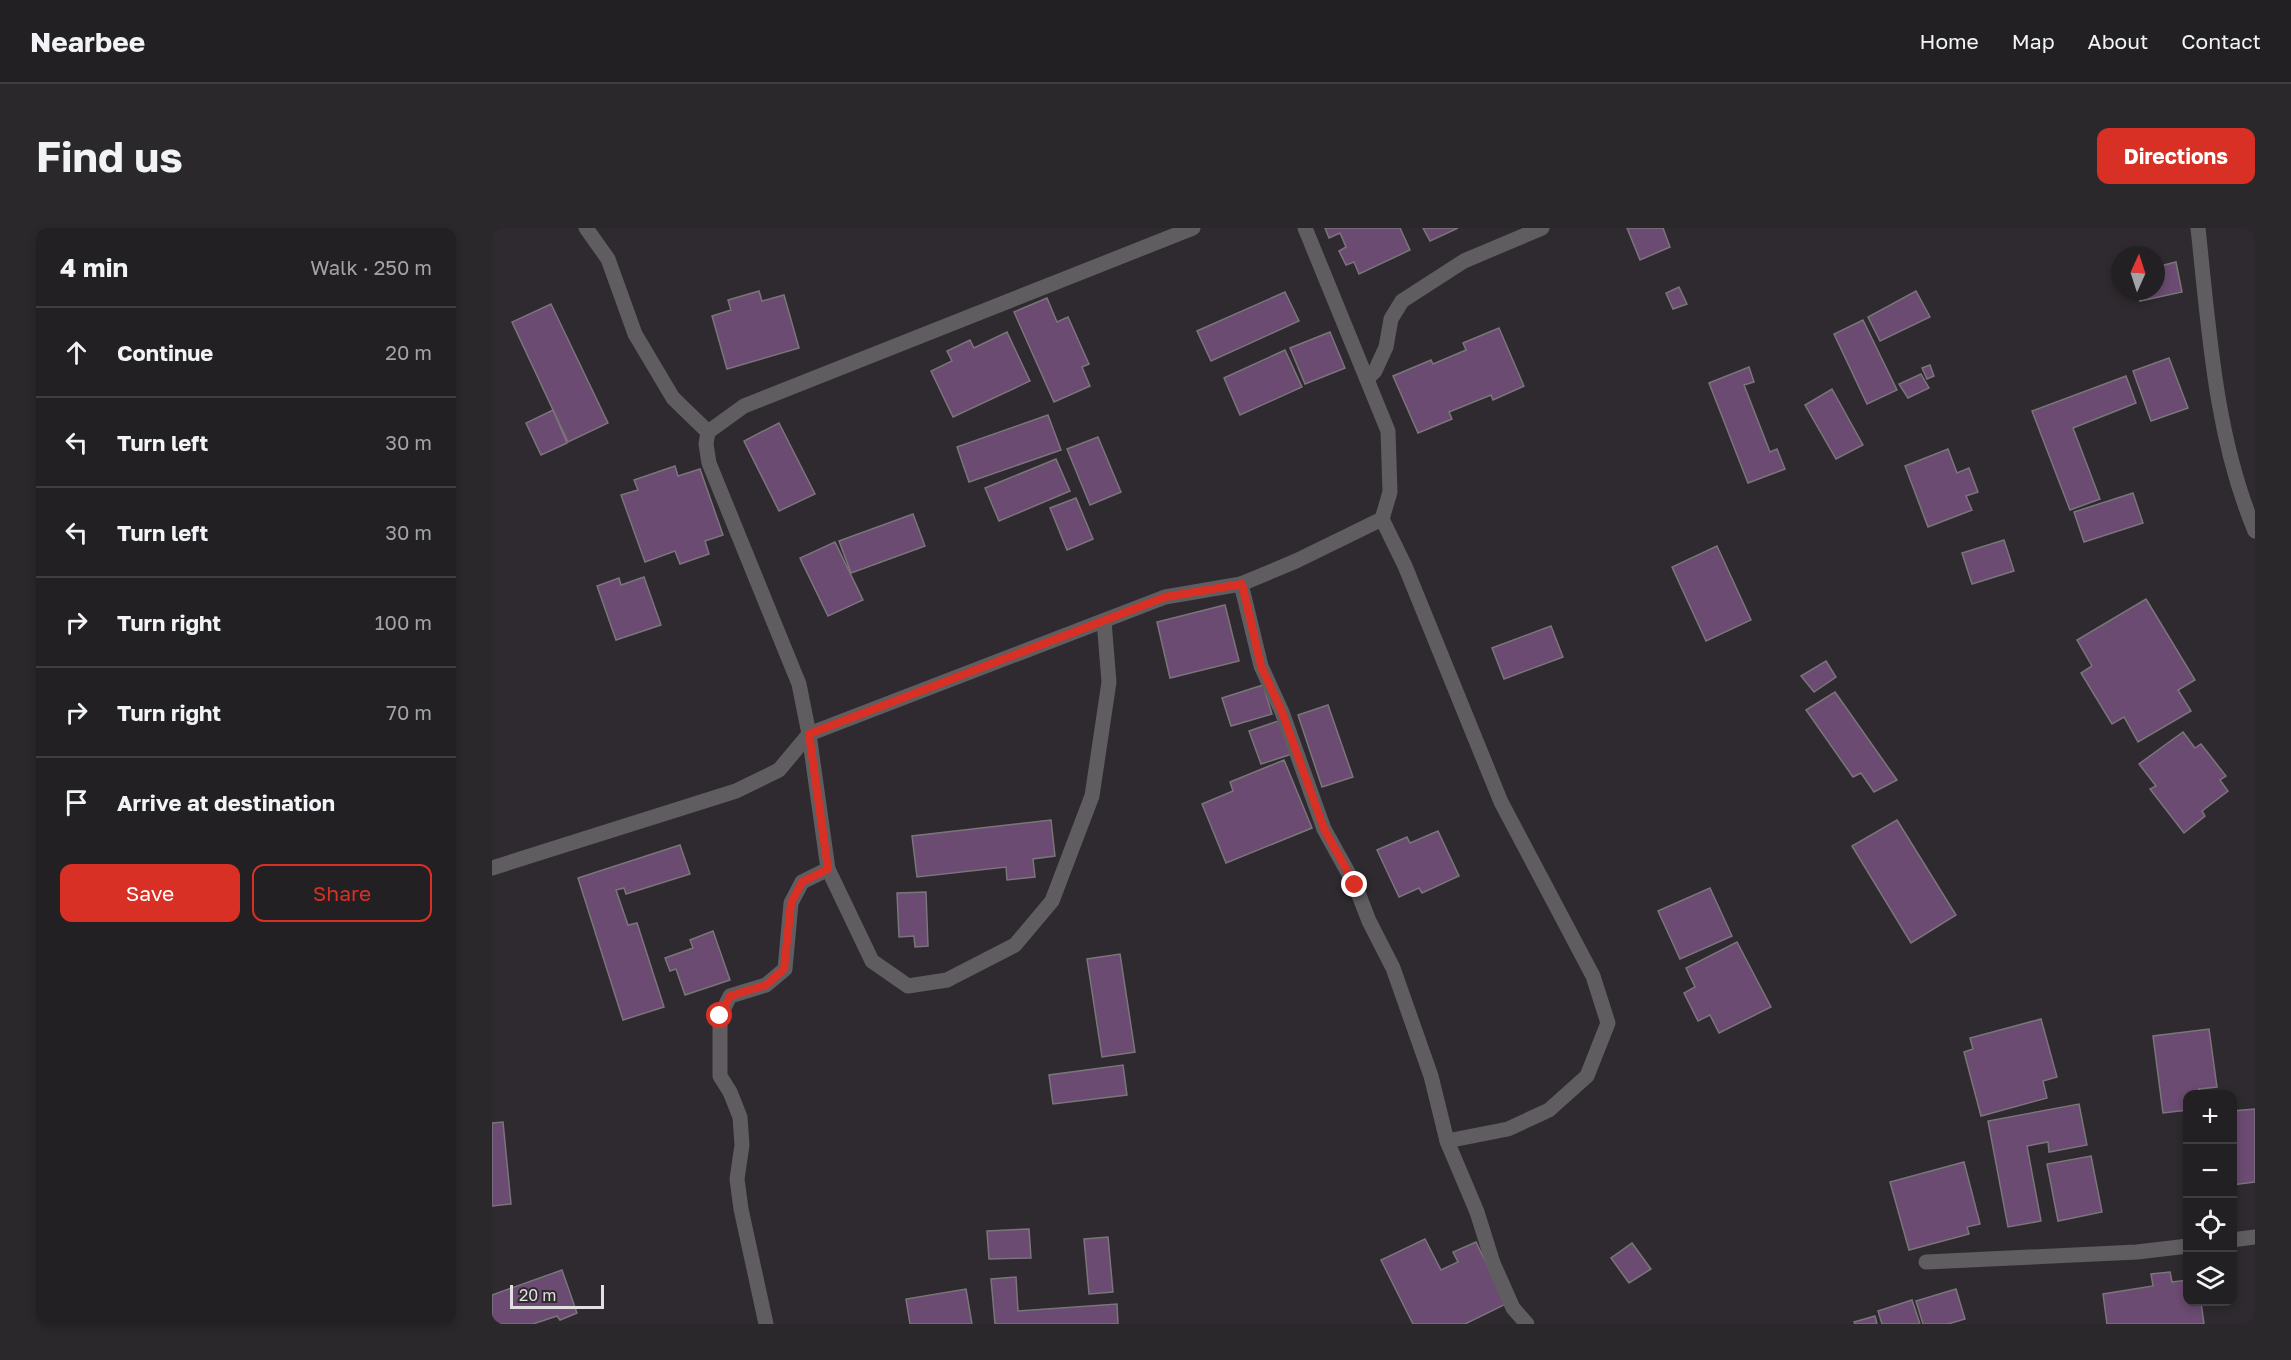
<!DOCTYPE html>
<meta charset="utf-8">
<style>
body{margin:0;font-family:"Golos Text",sans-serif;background:#2a282b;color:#f1f3f6}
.controls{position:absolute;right:18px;bottom:18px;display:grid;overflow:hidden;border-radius:12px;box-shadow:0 3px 9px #0003}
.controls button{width:54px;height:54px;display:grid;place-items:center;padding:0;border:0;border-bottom:2px solid #3f3e41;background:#222023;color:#f1f3f6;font:30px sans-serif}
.compass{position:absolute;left:1619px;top:18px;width:54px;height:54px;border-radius:50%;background:#222023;box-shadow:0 3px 9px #0003;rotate:3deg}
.scale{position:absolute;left:18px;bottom:15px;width:94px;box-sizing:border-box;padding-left:6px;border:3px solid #e2dfe3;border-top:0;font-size:16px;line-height:21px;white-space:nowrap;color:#e2dfe3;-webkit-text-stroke:4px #2e2a2f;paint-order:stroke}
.stop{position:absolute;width:18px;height:18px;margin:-14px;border:4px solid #d93025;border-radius:50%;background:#fff}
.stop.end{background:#d93025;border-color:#fff;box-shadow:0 2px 6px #0008}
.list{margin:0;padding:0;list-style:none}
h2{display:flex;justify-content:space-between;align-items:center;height:78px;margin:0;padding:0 24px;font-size:26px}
h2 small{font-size:20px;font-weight:400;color:#a2a3a6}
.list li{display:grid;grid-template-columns:39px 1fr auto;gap:18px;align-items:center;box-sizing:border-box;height:90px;padding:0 24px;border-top:2px solid #3f3e41}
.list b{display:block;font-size:22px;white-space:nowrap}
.list em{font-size:20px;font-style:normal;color:#a2a3a6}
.actions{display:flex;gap:12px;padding:18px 24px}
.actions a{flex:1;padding:14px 0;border:2px solid #d93025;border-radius:12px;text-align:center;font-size:21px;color:#d93025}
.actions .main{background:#d93025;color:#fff}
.icon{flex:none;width:33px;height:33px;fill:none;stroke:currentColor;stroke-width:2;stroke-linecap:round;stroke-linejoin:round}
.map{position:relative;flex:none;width:1763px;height:1096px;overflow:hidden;border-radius:12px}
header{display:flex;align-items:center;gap:36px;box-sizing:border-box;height:84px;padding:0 30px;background:#222023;border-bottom:2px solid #3f3e41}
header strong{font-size:28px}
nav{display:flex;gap:33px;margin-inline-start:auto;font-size:21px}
.intro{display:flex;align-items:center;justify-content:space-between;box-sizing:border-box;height:144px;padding:0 36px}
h1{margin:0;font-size:42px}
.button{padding:15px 27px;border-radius:12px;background:#d93025;color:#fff;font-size:21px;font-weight:700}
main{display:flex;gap:36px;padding:0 36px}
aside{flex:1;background:#222023;border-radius:12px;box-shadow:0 3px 9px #0003}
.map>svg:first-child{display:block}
</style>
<header>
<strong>Nearbee</strong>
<nav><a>Home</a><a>Map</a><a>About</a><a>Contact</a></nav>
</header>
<div class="intro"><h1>Find us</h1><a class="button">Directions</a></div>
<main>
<aside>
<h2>4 min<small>Walk · 250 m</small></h2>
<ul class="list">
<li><svg class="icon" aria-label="ahead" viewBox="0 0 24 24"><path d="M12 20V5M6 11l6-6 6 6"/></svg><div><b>Continue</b></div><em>20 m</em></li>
<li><svg class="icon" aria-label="left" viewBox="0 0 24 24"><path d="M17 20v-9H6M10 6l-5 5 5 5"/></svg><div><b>Turn left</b></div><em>30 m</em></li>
<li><svg class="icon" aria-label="left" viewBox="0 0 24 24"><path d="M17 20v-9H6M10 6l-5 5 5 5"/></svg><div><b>Turn left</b></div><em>30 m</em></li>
<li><svg class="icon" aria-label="right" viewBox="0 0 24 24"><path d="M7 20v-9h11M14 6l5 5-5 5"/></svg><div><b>Turn right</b></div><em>100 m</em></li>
<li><svg class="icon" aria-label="right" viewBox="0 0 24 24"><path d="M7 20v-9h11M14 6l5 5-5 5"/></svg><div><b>Turn right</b></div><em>70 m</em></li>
<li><svg class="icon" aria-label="arrive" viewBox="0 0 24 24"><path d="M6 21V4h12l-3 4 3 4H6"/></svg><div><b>Arrive at destination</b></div></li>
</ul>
<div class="actions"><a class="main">Save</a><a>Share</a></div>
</aside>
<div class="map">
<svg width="1763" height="1096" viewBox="0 0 1763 1096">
<rect width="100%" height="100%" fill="#2e2a2f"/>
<!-- building -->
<g fill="#6b4b71" stroke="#7a757b" stroke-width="1.5">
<path d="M 833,0 L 908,0 L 918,22 L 867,46 L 862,34 L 854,37 L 847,23 L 854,19 L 848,5 L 837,10 Z"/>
<path d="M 931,0 L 966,0 L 938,13 Z"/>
<path d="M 1135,0 L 1171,0 L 1178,19 L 1148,32 Z"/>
<path d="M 1684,34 L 1690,64 L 1648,73 L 1646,63 L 1664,63 L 1664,39 Z"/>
<path d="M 1187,59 L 1195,76 L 1181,81 L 1174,65 Z"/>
<path d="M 267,63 L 270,73 L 292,67 L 307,120 L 235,141 L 220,88 L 239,82 L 236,72 Z"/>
<path d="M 1424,63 L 1438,89 L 1388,113 L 1376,89 Z"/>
<path d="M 793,64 L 807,93 L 719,133 L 705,103 Z"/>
<path d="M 555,70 L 565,94 L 576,89 L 597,136 L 590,139 L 598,158 L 562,174 L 522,84 Z"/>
<path d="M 59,76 L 116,195 L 76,214 L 20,94 Z"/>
<path d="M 1371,92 L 1405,162 L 1375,176 L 1342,106 Z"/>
<path d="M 1007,100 L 1032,158 L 1001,172 L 999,167 L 957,184 L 960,191 L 926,205 L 901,148 L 939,132 L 941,136 L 974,122 L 971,115 Z"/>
<path d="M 515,104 L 538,153 L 461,189 L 439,143 L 460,133 L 455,123 L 478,112 L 482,120 Z"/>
<path d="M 838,104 L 853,140 L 813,156 L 798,120 Z"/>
<path d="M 793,122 L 810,159 L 748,187 L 732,150 Z"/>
<path d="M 1677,130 L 1696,180 L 1659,193 L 1641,143 Z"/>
<path d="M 1438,137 L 1442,148 L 1435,151 L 1430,140 Z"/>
<path d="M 1257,139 L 1262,154 L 1252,157 L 1278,224 L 1285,221 L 1293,241 L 1256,255 L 1217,155 Z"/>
<path d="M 1429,146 L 1437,160 L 1416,170 L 1407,156 Z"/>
<path d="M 1634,148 L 1644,175 L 1581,200 L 1608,271 L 1578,282 L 1540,183 Z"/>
<path d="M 1340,161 L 1371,217 L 1344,231 L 1313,177 Z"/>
<path d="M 61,182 L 75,215 L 49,227 L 34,195 Z"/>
<path d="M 556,187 L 569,222 L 477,254 L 465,219 Z"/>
<path d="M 287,195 L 323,266 L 287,283 L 252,213 Z"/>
<path d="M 606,209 L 629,264 L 598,277 L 575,221 Z"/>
<path d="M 1456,221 L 1465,245 L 1477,240 L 1486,264 L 1474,268 L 1480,282 L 1436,299 L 1413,238 Z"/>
<path d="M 564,231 L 578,263 L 507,293 L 493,260 Z"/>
<path d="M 183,238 L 186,248 L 208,241 L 231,307 L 213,313 L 217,326 L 188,336 L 183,323 L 153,334 L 129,267 L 146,262 L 142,252 Z"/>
<path d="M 1641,265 L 1651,295 L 1592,314 L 1582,284 Z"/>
<path d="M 584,270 L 601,311 L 575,322 L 558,280 Z"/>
<path d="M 421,286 L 433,318 L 359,345 L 347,313 Z"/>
<path d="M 1512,312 L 1522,343 L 1480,356 L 1470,325 Z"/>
<path d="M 343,314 L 371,372 L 336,388 L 308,330 Z"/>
<path d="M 1225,318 L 1259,392 L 1214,413 L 1180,339 Z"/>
<path d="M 152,349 L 169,397 L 124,412 L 105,358 L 127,350 L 129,357 Z"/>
<path d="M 1654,371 L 1703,452 L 1686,462 L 1699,483 L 1646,514 L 1632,489 L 1620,496 L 1589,445 L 1600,438 L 1585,412 Z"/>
<path d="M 733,377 L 747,433 L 678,450 L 665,394 Z"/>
<path d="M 1059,398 L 1071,429 L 1012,451 L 1000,420 Z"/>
<path d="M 1334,433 L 1344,449 L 1322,464 L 1309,448 Z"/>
<path d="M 771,457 L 780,486 L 739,498 L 730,470 Z"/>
<path d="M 1343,464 L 1405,552 L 1382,564 L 1369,545 L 1361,549 L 1314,482 Z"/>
<path d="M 836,477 L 861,549 L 830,559 L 806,487 Z"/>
<path d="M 789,492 L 800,526 L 769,536 L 757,503 Z"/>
<path d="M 1691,504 L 1703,520 L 1709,516 L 1734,548 L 1728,552 L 1736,563 L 1710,583 L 1713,588 L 1692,605 L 1658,561 L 1664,558 L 1647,536 Z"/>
<path d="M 792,532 L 820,600 L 734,635 L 710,576 L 741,563 L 738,554 Z"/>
<path d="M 559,592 L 563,628 L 541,631 L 543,649 L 515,652 L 514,639 L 425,649 L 420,608 Z"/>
<path d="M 1405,592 L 1464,687 L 1419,715 L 1360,618 Z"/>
<path d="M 946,603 L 967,648 L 930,665 L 927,660 L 907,669 L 885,622 L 915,609 L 918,615 Z"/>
<path d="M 188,617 L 198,646 L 134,666 L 132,660 L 124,662 L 136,697 L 145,695 L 172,779 L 131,792 L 86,650 Z"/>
<path d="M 1218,660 L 1240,708 L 1188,731 L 1166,683 Z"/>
<path d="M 434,664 L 436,718 L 423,719 L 422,708 L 407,709 L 405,665 Z"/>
<path d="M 221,703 L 238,752 L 193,767 L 184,741 L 178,743 L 173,730 L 201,720 L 198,712 Z"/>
<path d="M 1245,714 L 1279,779 L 1227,805 L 1218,787 L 1206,793 L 1192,765 L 1203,759 L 1194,740 Z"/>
<path d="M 628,726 L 643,824 L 610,829 L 595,731 Z"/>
<path d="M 1549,791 L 1565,849 L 1551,853 L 1555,870 L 1489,888 L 1472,824 L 1481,821 L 1478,810 Z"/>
<path d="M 1717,801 L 1725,859 L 1707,861 L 1708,866 L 1696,866 L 1696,882 L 1671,885 L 1661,808 Z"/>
<path d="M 631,837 L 635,867 L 561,876 L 557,847 Z"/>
<path d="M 1587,876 L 1595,917 L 1557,924 L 1556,914 L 1535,918 L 1549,993 L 1516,999 L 1496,893 Z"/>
<path d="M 1763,881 L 1763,954 L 1740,957 L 1740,883 Z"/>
<path d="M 11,894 L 19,976 L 0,978 L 0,895 Z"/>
<path d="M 1599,928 L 1610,984 L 1566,993 L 1555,936 Z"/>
<path d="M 1472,934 L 1488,996 L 1475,999 L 1477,1006 L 1417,1022 L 1398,954 Z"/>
<path d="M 537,1001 L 539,1030 L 497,1031 L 495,1003 Z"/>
<path d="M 616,1009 L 621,1064 L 597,1066 L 592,1011 Z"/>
<path d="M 933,1011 L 949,1042 L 966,1034 L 961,1024 L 984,1014 L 1014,1076 L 973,1096 L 921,1096 L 889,1032 Z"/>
<path d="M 1140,1015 L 1159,1041 L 1137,1055 L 1119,1030 Z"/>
<path d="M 70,1042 L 85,1085 L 68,1092 L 65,1088 L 41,1096 L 0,1096 L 0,1067 Z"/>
<path d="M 1678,1044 L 1680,1054 L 1696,1052 L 1696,1074 L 1709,1074 L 1712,1096 L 1615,1096 L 1611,1066 L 1661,1058 L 1659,1046 Z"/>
<path d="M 524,1049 L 526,1083 L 625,1076 L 626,1096 L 503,1096 L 499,1051 Z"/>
<path d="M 474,1061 L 480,1096 L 418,1096 L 414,1071 Z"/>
<path d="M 1464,1061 L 1473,1091 L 1456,1096 L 1431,1096 L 1424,1073 Z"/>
<path d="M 1420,1072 L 1428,1096 L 1390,1096 L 1386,1083 Z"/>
<path d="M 1383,1088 L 1385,1096 L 1363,1096 L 1362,1094 Z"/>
</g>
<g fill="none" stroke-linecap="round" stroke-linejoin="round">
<!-- street -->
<g stroke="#5f5d60" stroke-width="15">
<path d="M 94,0 L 116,31 L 143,106 L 181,170 L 216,204"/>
<path d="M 813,0 L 896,203 L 898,264 L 890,291 L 804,333 L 749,356 L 769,438 L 790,484 L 832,601 L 863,657 L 877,693 L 901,740 L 939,848 L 955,913 L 985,984 L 1001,1035 L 1021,1080 L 1035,1096"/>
<path d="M 1706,0 C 1717,102 1723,208 1763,303"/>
<path d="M 875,151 L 883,143 L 894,119 L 899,91 L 910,73 L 972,33 L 1050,0"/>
<path d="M 890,291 L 913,338 L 1009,574 L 1101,748 L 1116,795 L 1095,848 L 1057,882 L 1016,901 L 955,913"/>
<path d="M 612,393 L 617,454 L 600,568 L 560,673 L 523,717 L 455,752 L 416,758 L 380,733 L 336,641 L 317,506 L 673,369 L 749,356"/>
<path d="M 0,640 L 244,563 L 287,542 L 317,506 L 307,456 L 217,235 L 214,216 L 216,204 L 252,178 L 701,0"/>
<path d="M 1740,1012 L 1763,1009"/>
<path d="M 1434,1034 L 1645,1024 L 1696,1018"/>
<path d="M 274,1096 L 249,981 L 245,951 L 250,917 L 248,889 L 238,864 L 228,848 L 228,788 L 238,768 L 274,757 L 293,741 L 299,675 L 310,654 L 336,641"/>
</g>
</g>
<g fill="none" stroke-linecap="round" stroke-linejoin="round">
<!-- route -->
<path stroke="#d93025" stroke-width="8" d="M 228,788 L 238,768 L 274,757 L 292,741 L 299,675 L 310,654 L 336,641 L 317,506 L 673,369 L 750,356 L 769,438 L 790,484 L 832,601 L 863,657"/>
</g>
</svg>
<div class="controls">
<button>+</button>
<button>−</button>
<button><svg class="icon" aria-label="locate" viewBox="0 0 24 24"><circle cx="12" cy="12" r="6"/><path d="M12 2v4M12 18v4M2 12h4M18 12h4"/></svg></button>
<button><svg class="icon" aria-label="layers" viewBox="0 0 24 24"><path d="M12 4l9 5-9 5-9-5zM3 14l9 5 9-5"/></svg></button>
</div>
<svg class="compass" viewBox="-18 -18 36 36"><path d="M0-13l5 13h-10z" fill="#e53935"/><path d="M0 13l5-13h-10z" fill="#a2a3a6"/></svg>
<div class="scale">20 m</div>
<div class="stop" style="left:228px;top:788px"></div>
<div class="stop end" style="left:863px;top:657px"></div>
</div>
</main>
